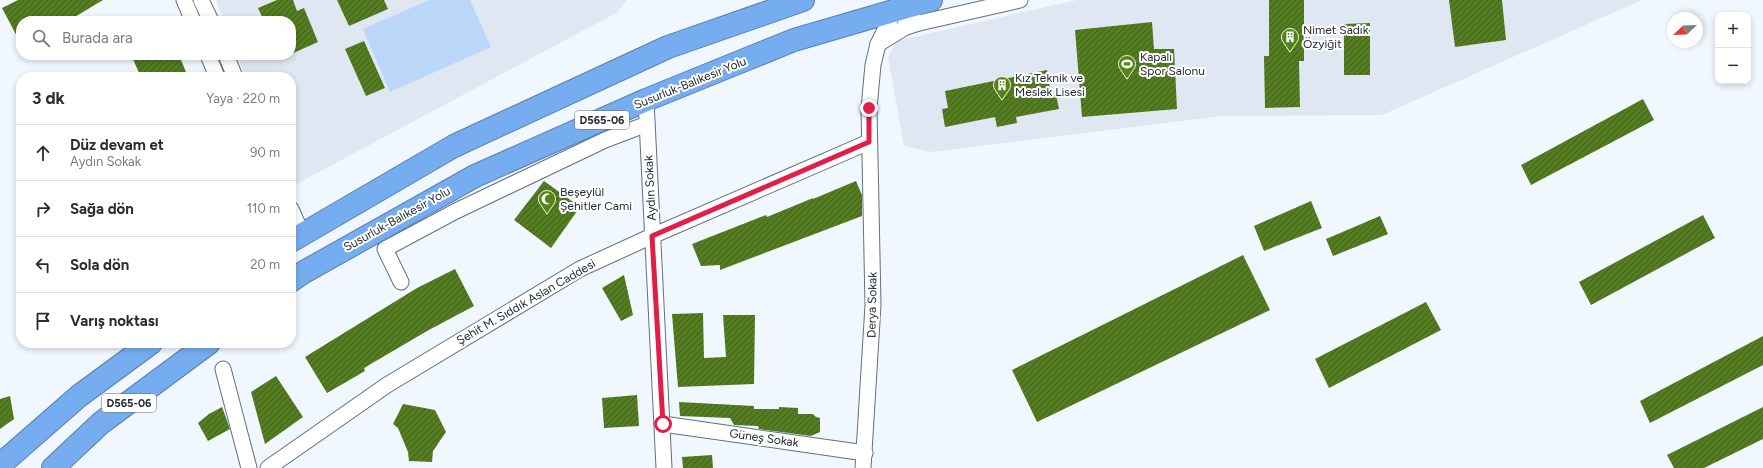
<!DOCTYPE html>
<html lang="tr">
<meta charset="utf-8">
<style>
body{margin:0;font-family:Figtree,sans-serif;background:#f2f2f3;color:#2b2b33}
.controls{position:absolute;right:12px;top:12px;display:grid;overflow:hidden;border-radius:8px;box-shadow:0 2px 6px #0003}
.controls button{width:36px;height:36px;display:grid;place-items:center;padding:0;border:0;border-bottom:1px solid #e1e1e2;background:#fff;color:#2b2b33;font:20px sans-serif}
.compass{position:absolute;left:1667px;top:12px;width:36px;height:36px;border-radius:50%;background:#fff;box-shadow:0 2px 6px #0003;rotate:247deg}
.stop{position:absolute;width:12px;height:12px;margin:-9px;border:3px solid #e11d48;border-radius:50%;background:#fff}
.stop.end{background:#e11d48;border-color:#fff;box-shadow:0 1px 4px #0008}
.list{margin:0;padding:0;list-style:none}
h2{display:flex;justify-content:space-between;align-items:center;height:52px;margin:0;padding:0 16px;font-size:17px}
h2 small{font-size:13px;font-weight:400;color:#7c7c81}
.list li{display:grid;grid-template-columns:26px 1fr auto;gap:12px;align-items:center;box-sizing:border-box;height:56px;padding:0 16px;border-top:1px solid #e1e1e2}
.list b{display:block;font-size:15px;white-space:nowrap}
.list p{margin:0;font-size:13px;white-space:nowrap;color:#7c7c81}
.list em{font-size:13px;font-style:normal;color:#7c7c81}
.icon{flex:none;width:22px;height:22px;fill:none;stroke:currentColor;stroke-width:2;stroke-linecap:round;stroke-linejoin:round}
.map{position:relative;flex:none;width:1763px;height:468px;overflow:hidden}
.search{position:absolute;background:#fff;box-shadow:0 2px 6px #0003;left:16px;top:16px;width:280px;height:44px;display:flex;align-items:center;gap:10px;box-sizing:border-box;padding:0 14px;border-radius:16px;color:#7c7c81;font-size:15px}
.panel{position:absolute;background:#fff;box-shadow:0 2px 6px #0003;left:16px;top:72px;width:280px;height:276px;border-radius:16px}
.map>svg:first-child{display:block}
</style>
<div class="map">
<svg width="1763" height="468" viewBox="0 0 1763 468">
<defs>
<pattern id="building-hatch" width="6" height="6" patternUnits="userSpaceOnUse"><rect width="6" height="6" fill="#537d20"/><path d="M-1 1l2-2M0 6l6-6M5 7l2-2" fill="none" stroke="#41611c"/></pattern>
</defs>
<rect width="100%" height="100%" fill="#f0f7ff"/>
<!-- built -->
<g fill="#dfe8f2">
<path d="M 216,0 L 627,0 L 616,13 L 291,187 L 291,77 L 245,77 L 237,55 L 291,55 L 291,21 L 224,21 Z"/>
<path d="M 1077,0 L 1642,0 L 1382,115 L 1222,116 L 932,152 L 904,146 L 888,57 L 896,41 Z"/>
</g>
<!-- pitch -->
<path fill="#bad7fa" d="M 429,0 L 470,0 L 491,47 L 390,92 L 363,29 Z"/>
<!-- building -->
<g fill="url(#building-hatch)">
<path d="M 18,0 L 103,0 L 68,21 L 21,21 L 21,44 L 2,8 Z"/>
<path d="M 277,0 L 293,0 L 297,11 L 304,8 L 318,42 L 291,54 L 291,21 L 264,21 L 258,8 Z"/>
<path d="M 337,0 L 384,0 L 388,9 L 349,26 Z"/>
<path d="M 1269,0 L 1304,0 L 1304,61 L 1299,61 L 1300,107 L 1265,108 L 1264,56 L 1269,56 Z"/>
<path d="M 1449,0 L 1502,0 L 1506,40 L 1455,47 Z"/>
<path d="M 1152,22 L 1154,49 L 1174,49 L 1177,109 L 1082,117 L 1075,30 Z"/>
<path d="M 1370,23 L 1370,75 L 1344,75 L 1344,24 Z"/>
<path d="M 364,41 L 385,88 L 366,96 L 345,49 Z"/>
<path d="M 131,55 L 179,55 L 188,77 L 141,77 Z"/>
<path d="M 1047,70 L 1051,95 L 1056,94 L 1059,109 L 1016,117 L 1017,123 L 997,127 L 995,117 L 945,127 L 942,109 L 948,108 L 945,91 Z"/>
<path d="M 1643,99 L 1654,120 L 1531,185 L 1521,165 Z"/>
<path d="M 544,181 L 580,207 L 551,248 L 514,220 Z"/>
<path d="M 856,181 L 862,195 L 862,216 L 720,270 L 720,265 L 701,266 L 692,244 L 766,215 L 767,217 L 813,198 L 813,199 Z"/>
<path d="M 1311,201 L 1322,228 L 1264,251 L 1254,226 Z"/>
<path d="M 1703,215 L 1715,238 L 1591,305 L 1579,282 Z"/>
<path d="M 1380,216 L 1388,234 L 1333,256 L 1326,239 Z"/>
<path d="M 1243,255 L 1270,310 L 1037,422 L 1012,370 Z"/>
<path d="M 455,269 L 474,306 L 427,331 L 364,368 L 365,371 L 327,393 L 305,357 L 417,288 Z"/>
<path d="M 624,275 L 633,315 L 621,321 L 602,288 Z"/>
<path d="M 1426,302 L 1441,330 L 1329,388 L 1315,359 Z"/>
<path d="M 703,313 L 704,358 L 726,357 L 723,315 L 755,315 L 754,384 L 678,387 L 672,314 Z"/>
<path d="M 1763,336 L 1763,365 L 1650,423 L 1640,401 Z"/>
<path d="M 276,376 L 303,417 L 265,444 L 251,392 Z"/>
<path d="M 637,395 L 639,426 L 604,428 L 602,398 Z"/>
<path d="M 10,396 L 14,419 L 0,429 L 0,399 Z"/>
<path d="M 679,402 L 754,406 L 754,409 L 779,409 L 779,407 L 798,408 L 798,414 L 813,414 L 816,417 L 820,418 L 820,432 L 811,436 L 759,429 L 758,426 L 734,425 L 730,418 L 680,416 Z"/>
<path d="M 403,404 L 435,410 L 446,432 L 433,451 L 432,462 L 409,461 L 408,452 L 398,428 L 393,424 Z"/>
<path d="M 222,407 L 230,429 L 208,441 L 198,423 L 209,414 Z"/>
<path d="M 1763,407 L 1763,439 L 1704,468 L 1674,468 L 1667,455 Z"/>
<path d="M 712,455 L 713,468 L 683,468 L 682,457 Z"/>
</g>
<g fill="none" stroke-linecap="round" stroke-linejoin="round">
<defs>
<g id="street">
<path d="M 184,0 L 193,21"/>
<path d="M 201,0 L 211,21"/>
<path d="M 899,1 L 899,9 L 905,19 L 919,23 L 1020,0"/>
<path d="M 878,44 L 904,28 L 919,23"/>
<path d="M 208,55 L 217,77"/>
<path d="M 226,55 L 235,77"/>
<path d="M 646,100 L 664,468"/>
<path d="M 291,209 L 302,234"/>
<path d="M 401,282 L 385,249 L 456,211 L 605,140 L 647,124"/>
<path d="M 223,369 L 249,468"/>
<path d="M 663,424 L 865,453"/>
<path d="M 268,468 L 387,385 L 580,269 L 652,236 L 869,142"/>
<path d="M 863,468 L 873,305 L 869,108 L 873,65 L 878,44 L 892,16 L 899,9"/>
</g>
<g id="highway">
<path d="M 291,241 L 454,146 L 668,47 L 803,0"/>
<path d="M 291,281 L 304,272 L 475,176 L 646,100 L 794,40 L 931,0"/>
<path d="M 0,465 L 79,396 L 151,343"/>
<path d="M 53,468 L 101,423 L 209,343"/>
</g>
</defs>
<!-- street casing -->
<use href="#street" stroke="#617082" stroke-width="17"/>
<!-- highway casing -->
<use href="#highway" stroke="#597fae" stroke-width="24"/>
<!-- street -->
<use href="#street" stroke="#fff" stroke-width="15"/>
<!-- highway -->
<use href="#highway" stroke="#76adf1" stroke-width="22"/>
</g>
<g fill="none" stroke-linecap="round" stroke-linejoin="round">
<!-- route -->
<path stroke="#e11d48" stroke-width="5" d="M 663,424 L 652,236 L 869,142 L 869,108"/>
</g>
<!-- icons -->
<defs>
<symbol id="building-pin" viewBox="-11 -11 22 30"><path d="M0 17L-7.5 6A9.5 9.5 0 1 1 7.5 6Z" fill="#558516" stroke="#fff"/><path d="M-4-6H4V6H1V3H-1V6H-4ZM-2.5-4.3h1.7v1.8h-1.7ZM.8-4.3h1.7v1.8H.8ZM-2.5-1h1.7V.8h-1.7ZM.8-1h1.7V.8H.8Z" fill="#fff"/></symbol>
<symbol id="stadium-pin" viewBox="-11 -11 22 30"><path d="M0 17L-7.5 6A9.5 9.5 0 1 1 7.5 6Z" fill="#558516" stroke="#fff"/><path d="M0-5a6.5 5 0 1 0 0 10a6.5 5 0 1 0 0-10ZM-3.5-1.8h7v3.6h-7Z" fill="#fff"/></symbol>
<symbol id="mosque-pin" viewBox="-11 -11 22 30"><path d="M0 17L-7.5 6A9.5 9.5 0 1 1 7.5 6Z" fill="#558516" stroke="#fff"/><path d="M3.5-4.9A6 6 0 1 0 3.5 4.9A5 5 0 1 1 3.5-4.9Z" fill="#fff"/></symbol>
</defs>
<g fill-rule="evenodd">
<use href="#building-pin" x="1280" y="27" width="20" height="27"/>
<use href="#stadium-pin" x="1117" y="54" width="20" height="27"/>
<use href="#building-pin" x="992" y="75" width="20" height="27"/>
<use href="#mosque-pin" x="537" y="189" width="20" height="27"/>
</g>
<g text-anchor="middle" stroke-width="4" stroke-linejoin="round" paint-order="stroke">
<!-- shield labels -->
<g fill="#fff" stroke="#666a70" stroke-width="1">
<rect x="575" y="111" width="54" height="18" rx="3"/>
<rect x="102" y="394" width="54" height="18" rx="3"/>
</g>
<g font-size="11" font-weight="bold" fill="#242a32">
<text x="602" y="124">D565-06</text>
<text x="129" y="407">D565-06</text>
</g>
<!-- poi labels -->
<g font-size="12" fill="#242a32" stroke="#fff" text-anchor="start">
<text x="1303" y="34">Nimet Sadık<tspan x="1303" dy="14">Özyiğit</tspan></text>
<text x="1140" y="61">Kapalı<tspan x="1140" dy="14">Spor Salonu</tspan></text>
<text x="1015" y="82">Kız Teknik ve<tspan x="1015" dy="14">Meslek Lisesi</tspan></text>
<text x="560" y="196">Beşeylül<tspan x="560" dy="14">Şehitler Cami</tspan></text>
</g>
<!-- street labels -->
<g font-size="12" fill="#242a32" stroke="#fff">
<text transform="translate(690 83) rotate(-22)" y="4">Susurluk-Balıkesir Yolu</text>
<text transform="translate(650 188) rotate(-93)" y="4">Aydın Sokak</text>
<text transform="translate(397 219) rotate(-29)" y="4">Susurluk-Balıkesir Yolu</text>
<text transform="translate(526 302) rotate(-30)" y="4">Şehit M. Sıddık Aslan Caddesi</text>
<text transform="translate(872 305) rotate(-89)" y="4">Derya Sokak</text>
<text transform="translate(764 438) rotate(8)" y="4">Güneş Sokak</text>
</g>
</g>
</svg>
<div class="controls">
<button>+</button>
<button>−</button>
</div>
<svg class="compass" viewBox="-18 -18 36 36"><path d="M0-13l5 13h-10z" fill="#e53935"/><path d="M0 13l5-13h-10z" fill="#7c7c81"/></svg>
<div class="stop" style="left:663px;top:424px"></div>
<div class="stop end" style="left:869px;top:108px"></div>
<div class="search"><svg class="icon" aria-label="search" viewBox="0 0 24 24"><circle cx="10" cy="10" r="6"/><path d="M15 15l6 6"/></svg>Burada ara</div>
<section class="panel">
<h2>3 dk<small>Yaya · 220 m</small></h2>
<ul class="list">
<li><svg class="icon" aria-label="ahead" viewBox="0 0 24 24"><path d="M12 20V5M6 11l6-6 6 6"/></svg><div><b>Düz devam et</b><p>Aydın Sokak</p></div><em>90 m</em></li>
<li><svg class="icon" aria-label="right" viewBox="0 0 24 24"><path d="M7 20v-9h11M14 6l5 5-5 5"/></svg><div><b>Sağa dön</b></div><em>110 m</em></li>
<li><svg class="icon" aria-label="left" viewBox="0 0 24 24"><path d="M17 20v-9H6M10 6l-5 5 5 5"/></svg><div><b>Sola dön</b></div><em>20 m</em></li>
<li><svg class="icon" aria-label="arrive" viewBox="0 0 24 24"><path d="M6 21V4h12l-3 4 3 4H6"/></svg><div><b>Varış noktası</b></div></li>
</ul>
</section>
</div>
